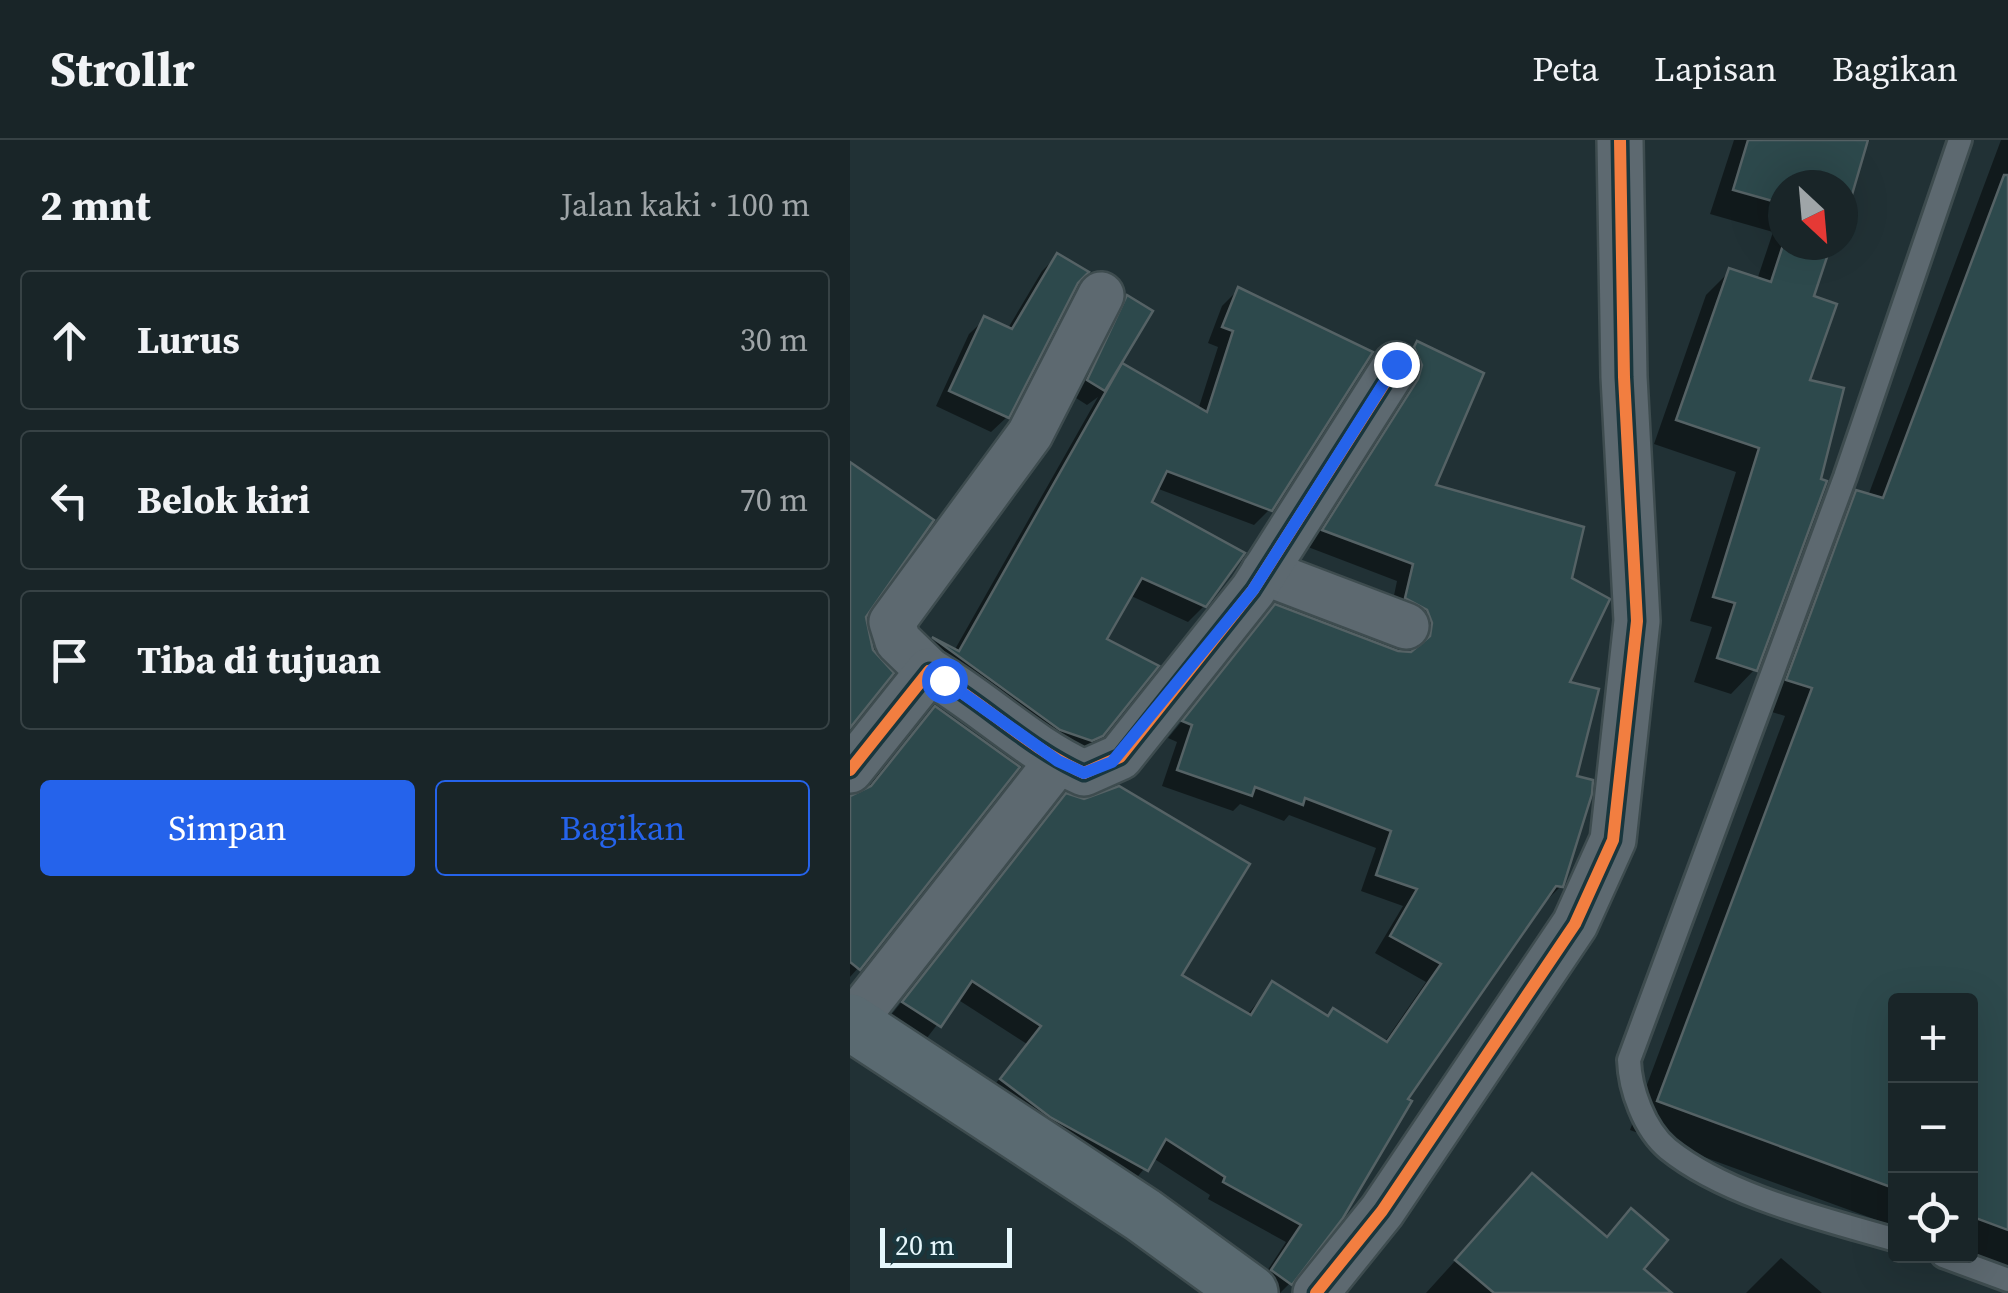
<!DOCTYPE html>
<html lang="id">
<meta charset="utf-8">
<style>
body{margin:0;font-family:"Source Serif 4",serif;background:#263134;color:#f1f3f6}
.controls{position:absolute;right:30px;bottom:30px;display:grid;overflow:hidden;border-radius:10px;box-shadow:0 10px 40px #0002}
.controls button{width:90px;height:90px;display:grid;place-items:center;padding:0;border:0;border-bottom:2px solid #374245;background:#192528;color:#f1f3f6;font:50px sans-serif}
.compass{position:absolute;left:918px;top:30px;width:90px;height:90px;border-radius:50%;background:#192528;box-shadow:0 10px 40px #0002;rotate:154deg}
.scale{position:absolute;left:30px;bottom:25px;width:132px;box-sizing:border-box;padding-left:10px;border:5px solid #e6f7fc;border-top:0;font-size:28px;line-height:35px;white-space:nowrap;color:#e6f7fc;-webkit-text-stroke:8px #19363d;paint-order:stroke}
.stop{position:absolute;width:30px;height:30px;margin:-22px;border:8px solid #2563eb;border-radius:50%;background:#fff}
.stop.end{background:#2563eb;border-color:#fff;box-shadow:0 2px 10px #0008}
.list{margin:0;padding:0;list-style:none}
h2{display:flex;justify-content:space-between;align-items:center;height:130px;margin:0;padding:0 40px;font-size:42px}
h2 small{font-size:32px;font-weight:400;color:#9fa5a8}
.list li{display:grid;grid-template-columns:65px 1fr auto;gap:30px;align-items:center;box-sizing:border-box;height:140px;margin:0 20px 20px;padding:0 20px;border:2px solid #374245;border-radius:10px}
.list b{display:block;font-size:38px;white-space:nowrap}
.list em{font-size:32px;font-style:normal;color:#9fa5a8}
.actions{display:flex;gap:20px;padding:30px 40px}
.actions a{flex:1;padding:22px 0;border:2px solid #2563eb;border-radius:10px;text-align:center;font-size:35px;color:#2563eb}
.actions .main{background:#2563eb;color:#fff}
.icon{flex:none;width:55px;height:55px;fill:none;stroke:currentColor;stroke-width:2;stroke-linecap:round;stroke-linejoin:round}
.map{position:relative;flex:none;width:1158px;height:1153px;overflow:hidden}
header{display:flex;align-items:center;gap:60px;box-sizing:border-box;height:140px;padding:0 50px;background:#192528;border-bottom:2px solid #374245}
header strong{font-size:48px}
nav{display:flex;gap:55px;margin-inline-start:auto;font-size:35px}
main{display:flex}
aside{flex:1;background:#192528}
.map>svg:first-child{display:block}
</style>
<header>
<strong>Strollr</strong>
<nav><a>Peta</a><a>Lapisan</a><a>Bagikan</a></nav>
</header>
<main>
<aside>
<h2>2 mnt<small>Jalan kaki · 100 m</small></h2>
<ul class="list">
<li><svg class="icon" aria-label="ahead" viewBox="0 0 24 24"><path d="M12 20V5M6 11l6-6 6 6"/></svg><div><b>Lurus</b></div><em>30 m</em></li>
<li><svg class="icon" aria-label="left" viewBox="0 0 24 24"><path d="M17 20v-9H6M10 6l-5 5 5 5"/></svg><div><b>Belok kiri</b></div><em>70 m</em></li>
<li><svg class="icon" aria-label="arrive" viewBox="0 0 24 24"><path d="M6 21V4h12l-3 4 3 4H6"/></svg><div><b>Tiba di tujuan</b></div></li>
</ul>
<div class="actions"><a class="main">Simpan</a><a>Bagikan</a></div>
</aside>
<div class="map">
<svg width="1158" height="1153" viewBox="0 0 1158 1153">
<rect width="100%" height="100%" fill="#213135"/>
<!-- shadow -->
<g fill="#0007">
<path d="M 884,0 L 1020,0 L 1011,15 L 993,75 L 993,45 L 933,45 L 933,105 L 978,105 L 960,158 L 957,242 L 905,529 L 881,554 L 844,542 L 862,487 L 840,481 L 886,332 L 804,304 L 856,155 L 880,131 L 907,140 L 923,92 L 860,74 Z"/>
<path d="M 1151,0 L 1158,0 L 1158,1128 L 1120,1115 L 1120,861 L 1046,861 L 1046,1087 L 780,990 L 935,576 L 909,568 L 978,381 L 1007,353 L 1018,356 Z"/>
<path d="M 207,116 L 225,142 L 157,277 L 141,292 L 86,266 L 119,194 L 135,179 L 157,190 L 192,131 Z"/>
<path d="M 388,150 L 420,369 L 404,385 L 306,348 L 299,363 L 354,466 L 338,482 L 279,455 L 253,500 L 252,594 L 235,611 L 68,514 L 82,500 L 104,511 L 248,257 L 237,265 L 223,256 L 262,173 L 277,158 L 268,224 L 348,270 L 368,207 L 358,203 L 372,166 Z"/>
<path d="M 567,204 L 631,234 L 582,347 L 719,439 L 717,544 L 724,638 L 711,746 L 694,763 L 555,960 L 440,1143 L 430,1153 L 413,1153 L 406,1148 L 436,1102 L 358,1059 L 360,1055 L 303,1018 L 279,1047 L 135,957 L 177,904 L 107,859 L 73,903 L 37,880 L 217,656 L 328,836 L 397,875 L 423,844 L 477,878 L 534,903 L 576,842 L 525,813 L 553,766 L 511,751 L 526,708 L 439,675 L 434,681 L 390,664 L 383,671 L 312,646 L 327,602 L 318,598 L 426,467 L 546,513 L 561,514 L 566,499 L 540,475 L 547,441 L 458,407 L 552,258 L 556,243 L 551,220 Z"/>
<path d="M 85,569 L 8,828 L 0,837 L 0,658 L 8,657 Z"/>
<path d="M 682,1036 L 754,1098 L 781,1072 L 790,1130 L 818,1153 L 576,1153 Z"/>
<path d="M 931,1118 L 972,1153 L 896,1153 Z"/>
</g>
<!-- building -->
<g fill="#2d494c" stroke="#556265" stroke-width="2.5">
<path d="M 898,0 L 1018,0 L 994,82 L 993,45 L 933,45 L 933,64 L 883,50 Z"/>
<path d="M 1154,35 L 1158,35 L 1158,1090 L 1120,1076 L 1120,860 L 1046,860 L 1046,1049 L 807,961 L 962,548 L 936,540 L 1006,350 L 1033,358 Z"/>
<path d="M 933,105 L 981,105 L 964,156 L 987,164 L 960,240 L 994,248 L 971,339 L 977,341 L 907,531 L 867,518 L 885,463 L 863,457 L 909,308 L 826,280 L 879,128 L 921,142 Z"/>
<path d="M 207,113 L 239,132 L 228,143 L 159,278 L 99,251 L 134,176 L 162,189 Z"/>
<path d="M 388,147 L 523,212 L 422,371 L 317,331 L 302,362 L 395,413 L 356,467 L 292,438 L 257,499 L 309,526 L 253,596 L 242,601 L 210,590 L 82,497 L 109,511 L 272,223 L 357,272 L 383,191 L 372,187 Z"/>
<path d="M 277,155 L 303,171 L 255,251 L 237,240 Z"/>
<path d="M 567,201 L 634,233 L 586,345 L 734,387 L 722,438 L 760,459 L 720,542 L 749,549 L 727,636 L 743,640 L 742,654 L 713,747 L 706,746 L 558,959 L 562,961 L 493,1078 L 442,1145 L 421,1130 L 451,1085 L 373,1042 L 375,1037 L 316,999 L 298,1031 L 200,977 L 150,939 L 191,886 L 122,841 L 91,887 L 52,862 L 216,653 L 234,659 L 269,646 L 400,724 L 332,835 L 401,875 L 422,841 L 478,876 L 483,868 L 537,902 L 591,824 L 540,796 L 567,749 L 526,735 L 541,691 L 455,658 L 453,665 L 405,647 L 402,656 L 327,630 L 342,585 L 332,581 L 425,464 L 548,511 L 561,512 L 580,496 L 582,483 L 577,470 L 555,458 L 563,424 L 472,390 L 568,239 L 572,225 L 564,207 Z"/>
<path d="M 0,322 L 84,380 L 16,477 L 23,510 L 44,533 L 0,588 Z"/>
<path d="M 85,566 L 170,627 L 10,830 L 0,822 L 0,656 L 21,646 Z"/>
<path d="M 682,1033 L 757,1097 L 781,1068 L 818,1100 L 794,1129 L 822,1153 L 644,1153 L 605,1120 Z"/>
</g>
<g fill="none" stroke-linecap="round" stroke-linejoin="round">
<defs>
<g id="service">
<path d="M 1046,1100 C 974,1079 876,1056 818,1009 C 794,989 780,949 779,920 L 995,337 L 1110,0"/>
<path d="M 1093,1116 L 1158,1140"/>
</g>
<g id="minor">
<path d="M 414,432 L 556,486"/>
<path d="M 79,531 L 48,501 L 42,482 L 180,294 L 251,155"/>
<path d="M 0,630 L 79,531 C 133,562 178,608 234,633 L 270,617 L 403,450 L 546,225"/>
<path d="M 2,883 L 208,621"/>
<path d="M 466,1153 L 532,1071 L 725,784 L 763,700 L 787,481 L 774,237 L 770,0"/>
</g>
<path id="primary" d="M 0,882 L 293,1075 L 400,1153"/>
</defs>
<!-- service casing -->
<use href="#service" stroke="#3e4c4f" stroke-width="28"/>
<!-- minor casing -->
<use href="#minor" stroke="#3e4c4f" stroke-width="50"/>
<!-- primary casing -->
<use href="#primary" stroke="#3e4c4f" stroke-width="60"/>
<!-- service -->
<use href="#service" stroke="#5d6970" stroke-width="22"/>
<!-- minor -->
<use href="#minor" stroke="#5d6970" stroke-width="45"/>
<!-- primary -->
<use href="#primary" stroke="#5a6a71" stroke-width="55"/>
<defs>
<g id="cycleway">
<path d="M 0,630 L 79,531 C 133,562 178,608 234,633 L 270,617 L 403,450 L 546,225"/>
<path d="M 466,1153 L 532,1071 L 725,784 L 763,700 L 787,481 L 774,237 L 770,0"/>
</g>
</defs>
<!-- cycleway casing -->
<use href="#cycleway" stroke="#19363d" stroke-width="19"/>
<!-- cycleway -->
<use href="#cycleway" stroke="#f27e40" stroke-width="12"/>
</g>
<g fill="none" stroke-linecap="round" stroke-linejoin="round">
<!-- route -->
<path stroke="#2563eb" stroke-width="12" d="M 94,540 L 208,621 L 234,633 L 262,622 L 403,450 L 546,224"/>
</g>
</svg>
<div class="controls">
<button>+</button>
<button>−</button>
<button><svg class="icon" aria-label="locate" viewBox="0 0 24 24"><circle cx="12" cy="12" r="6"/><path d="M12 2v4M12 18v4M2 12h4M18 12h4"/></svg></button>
</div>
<svg class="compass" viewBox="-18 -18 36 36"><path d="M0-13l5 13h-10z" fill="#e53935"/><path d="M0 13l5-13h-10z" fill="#9fa5a8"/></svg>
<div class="scale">20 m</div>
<div class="stop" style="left:94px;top:540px"></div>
<div class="stop end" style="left:546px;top:224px"></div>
</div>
</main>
